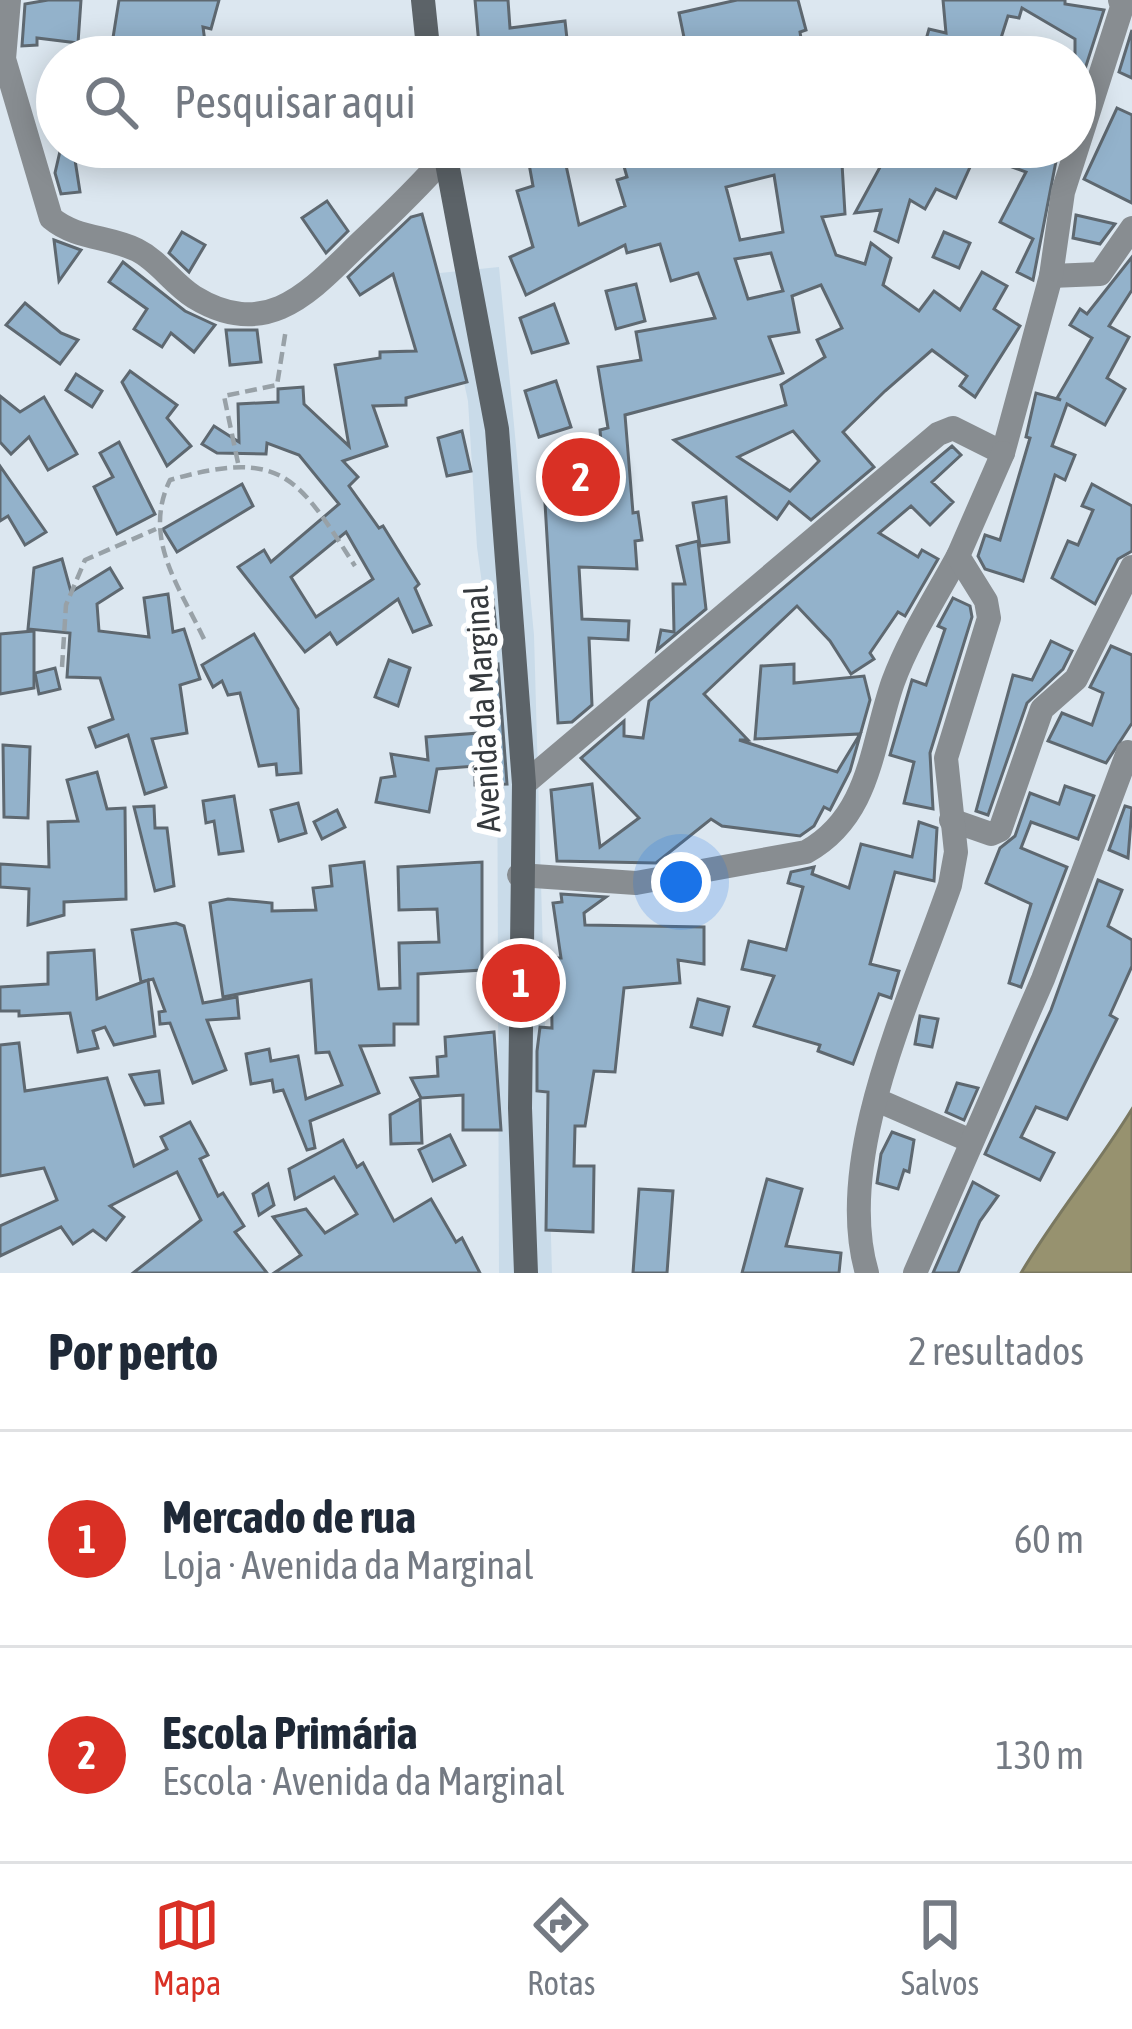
<!DOCTYPE html>
<html lang="pt">
<meta charset="utf-8">
<style>
body{margin:0;font-family:"Asap Condensed",sans-serif;background:#f2f2f3;color:#1f2937}
.you{position:absolute;left:681px;top:882px;width:42px;height:42px;margin:-30px;border:9px solid #fff;border-radius:50%;background:#1a73e8;box-shadow:0 0 0 18px #1a73e833}
.badge{display:grid;place-items:center;width:78px;height:78px;border-radius:50%;background:#d93025;color:#fff;font-size:39px;font-weight:700}
.pin{position:absolute;translate:-50% -50%;border:6px solid #fff;box-shadow:0 3px 12px #0006}
.list{margin:0;padding:0;list-style:none}
h2{display:flex;justify-content:space-between;align-items:center;height:156px;margin:0;padding:0 48px;font-size:51px}
h2 small{font-size:39px;font-weight:400;color:#747a83}
.list li{display:grid;grid-template-columns:78px 1fr auto;gap:36px;align-items:center;box-sizing:border-box;height:216px;padding:0 48px;border-top:3px solid #e0e1e3}
.list b{display:block;font-size:45px;white-space:nowrap}
.list p{margin:0;font-size:39px;white-space:nowrap;color:#747a83}
.list em{font-size:39px;font-style:normal;color:#747a83}
.icon{flex:none;width:66px;height:66px;fill:none;stroke:currentColor;stroke-width:2;stroke-linecap:round;stroke-linejoin:round}
.map{position:relative;flex:none;width:1132px;height:1273px;overflow:hidden}
.search{position:absolute;background:#fff;box-shadow:0 6px 30px #0003;left:36px;right:36px;top:36px;height:132px;display:flex;align-items:center;gap:30px;box-sizing:border-box;padding:0 42px;border-radius:66px;color:#747a83;font-size:45px}
.sheet{height:588px;background:#fff}
nav{display:flex;justify-content:space-around;align-items:center;box-sizing:border-box;height:168px;border-top:3px solid #e0e1e3;background:#fff;font-size:33px;color:#747a83}
nav a{display:grid;justify-items:center;gap:6px}
nav .on{color:#d93025}
.map>svg:first-child{display:block}
</style>
<div class="map">
<svg width="1132" height="1273" viewBox="0 0 1132 1273">
<rect width="100%" height="100%" fill="#dce7f0"/>
<!-- built -->
<g fill="#c9dbe9">
<path d="M 499,267 L 534,635 L 552,1273 L 499,1273 L 497,694 L 477,547 L 468,401 L 440,273 Z"/>
<path d="M 562,462 L 600,462 L 599,492 L 561,492 Z"/>
</g>
<!-- water -->
<path fill="#97926f" stroke="#7a7860" stroke-width="3" d="M 1132,1109 L 1132,1273 L 1021,1273 C 1055,1215 1097,1166 1132,1109 Z"/>
<!-- building -->
<g fill="#93b2cb" stroke="#5e6870" stroke-width="3" fill-rule="evenodd">
<path d="M 48,0 L 81,0 L 78,43 L 37,38 L 37,45 L 22,46 L 25,4 Z"/>
<path d="M 119,0 L 219,0 L 211,29 L 203,27 L 207,57 L 170,57 L 170,52 L 112,44 Z"/>
<path d="M 475,0 L 508,0 L 510,28 L 565,21 L 569,57 L 480,57 Z"/>
<path d="M 737,0 L 798,0 L 806,30 L 800,32 L 804,57 L 688,57 L 679,13 Z"/>
<path d="M 943,0 L 1065,0 L 1065,4 L 1104,10 L 1075,100 L 1075,39 L 1022,8 L 1019,18 L 1008,16 L 995,57 L 921,57 L 929,29 L 946,33 Z"/>
<path d="M 1132,30 L 1132,78 L 1119,72 Z"/>
<path d="M 1117,108 L 1132,115 L 1132,203 L 1084,179 Z"/>
<path d="M 61,147 L 73,147 L 80,192 L 61,194 L 55,173 Z"/>
<path d="M 526,147 L 562,147 L 579,225 L 625,206 L 617,180 L 627,177 L 621,156 L 626,155 L 624,147 L 841,147 L 845,214 L 822,217 L 836,255 L 865,264 L 871,243 L 891,258 L 883,285 L 919,311 L 934,291 L 960,310 L 982,272 L 1007,286 L 994,309 L 1020,326 L 975,397 L 960,386 L 967,376 L 932,350 L 885,391 L 843,432 L 874,467 L 811,520 L 789,502 L 777,519 L 674,440 L 786,405 L 781,385 L 825,357 L 817,340 L 842,328 L 821,285 L 792,296 L 799,332 L 769,337 L 783,373 L 625,415 L 633,513 L 638,512 L 642,540 L 635,541 L 637,569 L 579,567 L 582,619 L 629,621 L 628,640 L 589,638 L 592,705 L 572,722 L 558,723 L 545,503 L 606,499 L 600,430 L 608,428 L 598,367 L 641,360 L 636,332 L 715,318 L 698,273 L 671,281 L 660,244 L 627,253 L 625,245 L 526,295 L 510,257 L 533,247 L 517,191 L 533,186 ZM 774,175 L 783,232 L 740,240 L 726,187 ZM 771,253 L 783,291 L 748,299 L 735,259 ZM 793,431 L 819,461 L 790,491 L 738,457 Z"/>
<path d="M 891,147 L 1005,147 L 1057,156 L 1033,280 L 1017,272 L 1033,239 L 1000,222 L 1026,172 L 976,154 L 956,198 L 936,189 L 925,209 L 910,200 L 898,242 L 875,231 L 881,210 L 855,213 Z"/>
<path d="M 327,201 L 348,231 L 326,253 L 302,218 Z"/>
<path d="M 422,214 L 467,382 L 406,398 L 406,405 L 373,406 L 387,446 L 343,461 L 358,477 L 349,486 L 379,528 L 383,526 L 419,584 L 415,588 L 431,625 L 413,632 L 398,599 L 337,644 L 330,633 L 305,652 L 238,567 L 264,550 L 271,562 L 339,504 L 299,455 L 267,443 L 266,454 L 217,453 L 202,444 L 214,426 L 239,442 L 238,404 L 278,402 L 278,389 L 303,387 L 304,404 L 349,446 L 335,365 L 380,358 L 380,352 L 416,351 L 393,274 L 360,295 L 348,277 L 411,217 ZM 346,532 L 373,579 L 316,617 L 291,577 Z"/>
<path d="M 1076,215 L 1115,224 L 1100,244 L 1073,238 Z"/>
<path d="M 182,232 L 205,245 L 189,272 L 169,253 Z"/>
<path d="M 944,232 L 970,243 L 959,268 L 933,257 Z"/>
<path d="M 54,240 L 81,250 L 59,281 Z"/>
<path d="M 1132,257 L 1132,290 L 1109,326 L 1129,337 L 1107,378 L 1125,389 L 1105,425 L 1067,404 L 1052,446 L 1075,455 L 1065,480 L 1055,475 L 1023,581 L 985,569 L 978,556 L 985,535 L 1000,540 L 1030,438 L 1026,437 L 1036,393 L 1061,400 L 1057,398 L 1092,338 L 1070,325 L 1080,309 L 1087,314 Z"/>
<path d="M 123,262 L 185,311 L 215,325 L 194,352 L 171,333 L 162,347 L 134,329 L 147,309 L 109,282 Z"/>
<path d="M 636,284 L 645,321 L 616,329 L 606,291 Z"/>
<path d="M 25,303 L 61,333 L 78,340 L 60,364 L 6,325 Z"/>
<path d="M 554,304 L 568,343 L 532,353 L 520,318 Z"/>
<path d="M 226,330 L 257,330 L 261,362 L 230,365 Z"/>
<path d="M 130,371 L 177,405 L 167,418 L 191,446 L 167,466 L 122,382 Z"/>
<path d="M 76,374 L 102,391 L 92,407 L 66,390 Z"/>
<path d="M 556,381 L 571,427 L 539,437 L 525,391 Z"/>
<path d="M 0,396 L 20,412 L 44,397 L 77,454 L 48,470 L 29,437 L 11,454 L 0,442 Z"/>
<path d="M 462,431 L 471,471 L 447,476 L 438,438 Z"/>
<path d="M 119,442 L 155,514 L 117,534 L 94,487 L 113,477 L 100,453 Z"/>
<path d="M 952,446 L 961,455 L 932,482 L 953,502 L 930,525 L 911,506 L 879,533 L 918,557 L 922,550 L 938,559 L 905,616 L 898,612 L 870,653 L 874,659 L 851,674 L 830,641 L 797,606 L 704,694 L 748,740 L 739,740 L 837,772 L 860,734 L 755,739 L 761,666 L 794,664 L 794,683 L 864,676 L 870,700 L 850,771 L 830,810 L 824,807 L 814,826 L 800,836 L 722,826 L 711,819 L 656,863 L 557,861 L 551,790 L 592,784 L 600,847 L 639,818 L 581,758 L 624,721 L 624,736 L 643,738 L 649,701 Z"/>
<path d="M 0,466 L 46,532 L 25,545 L 8,516 L 0,521 Z"/>
<path d="M 242,484 L 253,506 L 177,552 L 163,529 Z"/>
<path d="M 1092,484 L 1132,506 L 1132,551 L 1118,559 L 1095,604 L 1052,578 L 1068,541 L 1078,545 L 1093,510 L 1082,506 Z"/>
<path d="M 726,497 L 729,542 L 700,546 L 693,503 Z"/>
<path d="M 698,541 L 706,609 L 657,650 L 661,630 L 674,632 L 673,584 L 685,584 L 677,546 Z"/>
<path d="M 62,559 L 71,592 L 110,568 L 122,588 L 97,604 L 99,631 L 149,637 L 144,598 L 168,594 L 173,632 L 184,629 L 200,679 L 180,685 L 187,733 L 152,739 L 166,787 L 145,794 L 128,735 L 96,747 L 89,728 L 113,719 L 100,678 L 67,677 L 70,633 L 28,629 L 34,568 Z"/>
<path d="M 953,598 L 970,606 L 972,617 L 930,753 L 933,809 L 904,803 L 914,762 L 890,755 L 912,680 L 926,685 L 945,629 L 938,626 Z"/>
<path d="M 493,600 L 496,629 L 486,631 L 480,603 Z"/>
<path d="M 34,631 L 34,688 L 0,694 L 0,634 Z"/>
<path d="M 254,634 L 298,709 L 301,773 L 277,775 L 276,764 L 259,766 L 240,693 L 228,695 L 222,681 L 213,687 L 202,665 Z"/>
<path d="M 1051,641 L 1072,651 L 1063,669 L 1027,703 L 988,815 L 976,811 L 1013,675 L 1032,680 Z"/>
<path d="M 1111,646 L 1132,655 L 1132,723 L 1106,763 L 1048,741 L 1062,713 L 1092,725 L 1103,693 L 1090,687 Z"/>
<path d="M 389,660 L 410,668 L 398,706 L 375,697 Z"/>
<path d="M 498,664 L 507,784 L 475,785 L 475,766 L 437,769 L 429,812 L 376,802 L 381,778 L 395,776 L 391,754 L 428,760 L 426,737 L 492,732 L 490,694 L 484,696 L 478,668 Z"/>
<path d="M 55,668 L 60,689 L 39,694 L 35,673 Z"/>
<path d="M 3,745 L 30,747 L 28,818 L 4,817 Z"/>
<path d="M 97,772 L 107,809 L 125,808 L 126,899 L 64,902 L 64,915 L 28,925 L 29,889 L 0,887 L 0,864 L 49,867 L 48,822 L 78,821 L 67,780 Z"/>
<path d="M 1065,786 L 1094,796 L 1078,839 L 1031,822 L 1021,848 L 1067,867 L 1021,987 L 1009,983 L 1031,904 L 986,883 L 1000,848 L 1015,836 L 1030,793 L 1059,804 Z"/>
<path d="M 234,796 L 243,851 L 219,854 L 214,821 L 206,823 L 203,801 Z"/>
<path d="M 298,803 L 306,833 L 279,841 L 271,810 Z"/>
<path d="M 154,806 L 155,828 L 167,828 L 174,886 L 155,891 L 134,807 Z"/>
<path d="M 1125,806 L 1132,808 L 1128,858 L 1109,850 Z"/>
<path d="M 337,810 L 345,827 L 322,839 L 314,822 Z"/>
<path d="M 919,822 L 937,828 L 934,881 L 895,872 L 870,964 L 899,971 L 891,998 L 879,994 L 853,1064 L 818,1051 L 820,1045 L 754,1026 L 774,976 L 742,969 L 749,941 L 786,950 L 803,887 L 788,883 L 791,872 L 814,867 L 812,874 L 849,888 L 861,844 L 912,857 Z"/>
<path d="M 364,862 L 379,989 L 400,988 L 399,943 L 439,942 L 437,909 L 399,910 L 398,867 L 482,862 L 482,970 L 418,974 L 418,1024 L 394,1024 L 394,1045 L 360,1046 L 379,1093 L 310,1121 L 315,1148 L 307,1150 L 283,1090 L 274,1092 L 272,1080 L 251,1084 L 246,1054 L 269,1049 L 271,1061 L 298,1056 L 306,1099 L 342,1085 L 329,1052 L 316,1053 L 311,980 L 223,997 L 210,903 L 228,899 L 272,903 L 272,911 L 316,910 L 313,888 L 332,886 L 330,866 Z"/>
<path d="M 1098,880 L 1122,890 L 1108,926 L 1132,940 L 1132,966 L 1110,1015 L 1117,1019 L 1067,1119 L 1036,1107 L 1021,1137 L 1054,1153 L 1040,1180 L 985,1154 L 1051,1010 Z"/>
<path d="M 561,894 L 606,897 L 584,913 L 585,925 L 704,927 L 704,964 L 678,960 L 680,983 L 624,988 L 615,1072 L 594,1071 L 585,1126 L 575,1126 L 574,1166 L 594,1166 L 593,1232 L 546,1230 L 548,1092 L 537,1091 L 537,1051 L 540,1027 L 552,1028 L 551,958 L 561,958 L 553,903 L 562,902 Z"/>
<path d="M 176,923 L 184,926 L 203,1003 L 237,997 L 239,1018 L 207,1020 L 226,1070 L 193,1083 L 170,1023 L 160,1024 L 159,1012 L 165,1011 L 153,979 L 141,982 L 132,930 Z"/>
<path d="M 94,950 L 97,999 L 148,980 L 155,1036 L 114,1045 L 105,1027 L 93,1031 L 98,1048 L 78,1052 L 70,1013 L 19,1016 L 19,1011 L 0,1011 L 0,987 L 48,984 L 48,953 Z"/>
<path d="M 698,999 L 729,1007 L 722,1035 L 691,1027 Z"/>
<path d="M 920,1016 L 938,1019 L 932,1047 L 915,1044 Z"/>
<path d="M 494,1032 L 501,1130 L 463,1130 L 463,1095 L 421,1098 L 411,1078 L 438,1076 L 437,1057 L 446,1056 L 445,1037 Z"/>
<path d="M 19,1043 L 25,1091 L 107,1078 L 134,1166 L 167,1149 L 161,1137 L 190,1122 L 208,1155 L 200,1159 L 218,1196 L 223,1193 L 244,1226 L 235,1232 L 267,1273 L 133,1273 L 201,1220 L 177,1172 L 110,1206 L 124,1217 L 106,1240 L 93,1230 L 73,1244 L 61,1227 L 0,1256 L 0,1226 L 57,1200 L 44,1168 L 0,1176 L 0,1045 Z"/>
<path d="M 159,1071 L 163,1103 L 145,1105 L 130,1075 Z"/>
<path d="M 957,1083 L 978,1088 L 964,1120 L 946,1112 Z"/>
<path d="M 420,1099 L 422,1143 L 391,1144 L 390,1115 Z"/>
<path d="M 892,1132 L 914,1140 L 909,1172 L 904,1170 L 898,1189 L 877,1183 L 881,1154 Z"/>
<path d="M 450,1135 L 465,1165 L 433,1181 L 419,1150 Z"/>
<path d="M 343,1140 L 357,1167 L 363,1163 L 394,1221 L 431,1199 L 456,1242 L 462,1238 L 480,1273 L 274,1273 L 301,1255 L 273,1217 L 306,1209 L 325,1233 L 357,1214 L 334,1177 L 295,1199 L 289,1169 Z"/>
<path d="M 767,1179 L 802,1189 L 786,1246 L 841,1253 L 839,1273 L 742,1273 Z"/>
<path d="M 973,1182 L 998,1196 L 980,1221 L 958,1273 L 933,1273 Z"/>
<path d="M 268,1184 L 274,1205 L 259,1215 L 253,1194 Z"/>
<path d="M 639,1189 L 673,1191 L 667,1273 L 633,1273 Z"/>
</g>
<g fill="none" stroke-linecap="round" stroke-linejoin="round">
<!-- path -->
<g stroke="#98a1a7" stroke-width="4.5" stroke-dasharray="12 6" stroke-linecap="butt">
<path d="M 238,463 L 224,396 L 277,385 L 286,329"/>
<path d="M 204,639 C 179,586 142,538 170,480 C 282,448 297,476 355,566"/>
<path d="M 62,667 L 66,605 L 85,560 L 156,529"/>
</g>
<!-- street -->
<g stroke="#888d91" stroke-width="24">
<path d="M 9,0 L 4,59 L 51,218 C 76,239 108,236 137,250 C 159,261 173,284 194,297 C 269,343 313,288 361,242 C 391,214 419,187 446,156"/>
<path d="M 1051,276 L 1100,274 L 1132,228"/>
<path d="M 524,784 L 938,434 L 953,428 L 1003,453 L 1051,276 L 1063,192 L 1122,7 L 1120,0"/>
<path d="M 951,820 L 991,834 L 1000,830 L 1042,709 L 1076,679 L 1132,567"/>
<path d="M 519,875 L 636,883 L 806,852 C 871,816 871,745 893,682 C 909,638 936,597 958,556"/>
<path d="M 877,1100 L 971,1141"/>
<path d="M 867,1273 C 833,1157 912,996 950,885 L 956,852 L 946,758 L 989,618 L 986,601 L 958,556 L 1003,453"/>
<path d="M 915,1273 L 1043,979 L 1128,752"/>
</g>
<!-- secondary -->
<g stroke="#5c6368" stroke-width="24">
<path d="M 423,0 L 429,57"/>
<path d="M 444,147 L 497,429 L 524,784 L 520,1108 L 526,1273"/>
</g>
</g>
<g text-anchor="middle" stroke-width="12" stroke-linejoin="round" paint-order="stroke">
<!-- street labels -->
<g font-size="33" fill="#363a3e" stroke="#fff">
<text transform="translate(482 709) rotate(-93)" y="12">Avenida da Marginal</text>
</g>
</g>
</svg>
<div class="you"></div>
<div class="pin badge" style="left:521px;top:983px">1</div>
<div class="pin badge" style="left:581px;top:477px">2</div>
<div class="search"><svg class="icon" aria-label="search" viewBox="0 0 24 24"><circle cx="10" cy="10" r="6"/><path d="M15 15l6 6"/></svg>Pesquisar aqui</div>
</div>
<section class="sheet">
<h2>Por perto<small>2 resultados</small></h2>
<ul class="list">
<li><span class="badge">1</span><div><b>Mercado de rua</b><p>Loja · Avenida da Marginal</p></div><em>60 m</em></li>
<li><span class="badge">2</span><div><b>Escola Primária</b><p>Escola · Avenida da Marginal</p></div><em>130 m</em></li>
</ul>
</section>
<nav>
<a class="on"><svg class="icon" aria-label="map" viewBox="0 0 24 24"><path d="M3 6l6-2 6 2 6-2v14l-6 2-6-2-6 2zM9 4v14M15 6v14"/></svg>Mapa</a>
<a><svg class="icon" aria-label="directions" viewBox="0 0 24 24"><path d="M12 3l9 9-9 9-9-9zM9 14v-3h6M13 9l2 2-2 2"/></svg>Rotas</a>
<a><svg class="icon" aria-label="saved" viewBox="0 0 24 24"><path d="M7 4h10v16l-5-4-5 4z"/></svg>Salvos</a>
</nav>
